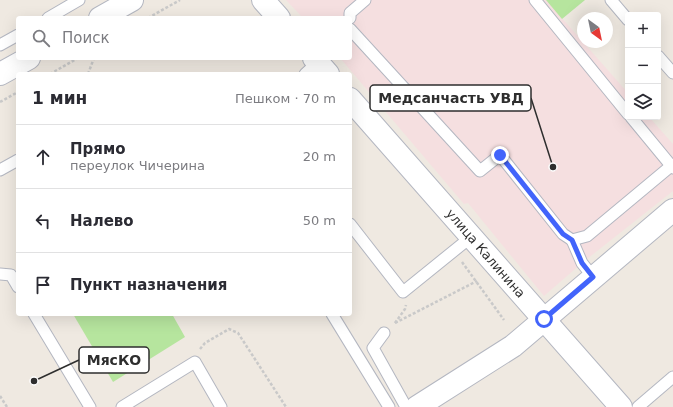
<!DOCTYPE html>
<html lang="ru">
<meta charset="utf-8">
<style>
body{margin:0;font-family:"DejaVu Sans",sans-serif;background:#f7f7f7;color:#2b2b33}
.controls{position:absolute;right:12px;top:12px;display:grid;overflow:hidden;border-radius:4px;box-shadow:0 4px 16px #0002}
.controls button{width:36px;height:36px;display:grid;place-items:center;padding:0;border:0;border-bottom:1px solid #e1e1e2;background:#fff;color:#2b2b33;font:20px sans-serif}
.compass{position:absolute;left:577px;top:12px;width:36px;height:36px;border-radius:50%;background:#fff;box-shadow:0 4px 16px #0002;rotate:147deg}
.stop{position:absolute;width:12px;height:12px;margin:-9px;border:3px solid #4264fb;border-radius:50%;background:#fff}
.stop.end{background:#4264fb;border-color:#fff;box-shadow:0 1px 4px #0008}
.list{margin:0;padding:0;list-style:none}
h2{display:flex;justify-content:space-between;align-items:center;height:52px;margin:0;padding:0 16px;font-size:17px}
h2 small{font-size:13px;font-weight:400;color:#7c7c81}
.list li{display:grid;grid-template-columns:26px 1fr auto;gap:12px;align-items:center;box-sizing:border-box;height:64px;padding:0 16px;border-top:1px solid #e1e1e2}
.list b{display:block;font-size:15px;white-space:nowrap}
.list p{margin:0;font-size:13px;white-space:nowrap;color:#7c7c81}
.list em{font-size:13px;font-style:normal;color:#7c7c81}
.icon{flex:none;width:22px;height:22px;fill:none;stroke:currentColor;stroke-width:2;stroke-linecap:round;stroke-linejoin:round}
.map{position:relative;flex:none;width:673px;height:407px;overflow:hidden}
.search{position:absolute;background:#fff;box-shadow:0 4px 16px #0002;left:16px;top:16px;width:336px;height:44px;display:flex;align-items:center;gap:10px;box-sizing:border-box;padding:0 14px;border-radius:4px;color:#7c7c81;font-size:15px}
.panel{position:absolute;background:#fff;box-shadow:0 4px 16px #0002;left:16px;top:72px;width:336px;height:244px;border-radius:4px}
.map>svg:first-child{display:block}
</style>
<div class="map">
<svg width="673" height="407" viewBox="0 0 673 407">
<rect width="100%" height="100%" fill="#efe9e1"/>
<!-- medical -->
<path fill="#f5dfe0" d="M 286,0 L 546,0 L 628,93 L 628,117 L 649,117 L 673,144 L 673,191 L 582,263 L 544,296 L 468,203 L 464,204 L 340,58 L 350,58 L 350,18 L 303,18 Z"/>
<!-- green -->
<g fill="#b6e59e">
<path d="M 546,0 L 585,0 L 562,19 Z"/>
<path d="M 73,314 L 172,314 L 185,337 L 113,382 Z"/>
</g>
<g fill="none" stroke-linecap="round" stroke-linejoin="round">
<defs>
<g id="service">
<path d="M 535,0 L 628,114"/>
<path d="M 611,0 L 628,20"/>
<path d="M 48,18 L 79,0"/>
<path d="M 350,18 L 350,13 L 365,0"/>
<path d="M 350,29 L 480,171 L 500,155 L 563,234 L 572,240 L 587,236 L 671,166"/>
<path d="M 0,45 L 18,35"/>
<path d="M 658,56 L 673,73"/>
<path d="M 305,74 L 318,62"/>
<path d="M 631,117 L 673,168"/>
<path d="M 0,170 L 18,160"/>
<path d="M 350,224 L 403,292 L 471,237"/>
<path d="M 572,240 L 582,263 L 593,277"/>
<path d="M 0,274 L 11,275 L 18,287"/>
<path d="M 34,314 L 90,407"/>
<path d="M 332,314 L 389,407"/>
<path d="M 384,333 L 373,348 L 406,407"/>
<path d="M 122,407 L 195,362 L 221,407"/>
<path d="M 638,407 L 673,377"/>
</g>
<g id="minor">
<path d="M 263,0 L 279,18"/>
<path d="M 100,18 L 132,0"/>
<path d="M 314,58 L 328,74"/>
<path d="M 0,74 L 29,58"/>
<path d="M 350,99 L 621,407"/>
<path d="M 417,407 L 513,346 L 673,210"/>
</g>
</defs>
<!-- service casing -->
<use href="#service" stroke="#b4b7c1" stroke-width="13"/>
<!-- minor casing -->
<use href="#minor" stroke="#b4b7c1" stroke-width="24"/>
<!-- path -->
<g stroke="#c9c9c9" stroke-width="2.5" stroke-dasharray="3 2" stroke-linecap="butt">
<path d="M 148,18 L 180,0"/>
<path d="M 50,74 L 78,58"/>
<path d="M 88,74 L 94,58"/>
<path d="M 0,102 L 18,92"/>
<path d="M 462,262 L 504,320"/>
<path d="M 395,323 L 477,281"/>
<path d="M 395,323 L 405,309 L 406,305"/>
<path d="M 200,349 L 205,343 L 229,329 L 238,333 L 286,407"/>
<path d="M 0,396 L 7,407"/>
</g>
<!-- service -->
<use href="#service" stroke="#fff" stroke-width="11"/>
<!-- minor -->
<use href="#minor" stroke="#fff" stroke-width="22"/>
</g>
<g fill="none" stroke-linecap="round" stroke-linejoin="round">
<!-- route -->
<path stroke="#4264fb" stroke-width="5" d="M 500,155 L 563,234 L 572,240 L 582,263 L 593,277 L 544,319"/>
</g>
<g text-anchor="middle" stroke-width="3.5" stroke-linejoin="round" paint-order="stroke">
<!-- street labels -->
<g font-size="13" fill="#2e2e2e" stroke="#fff">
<text transform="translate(486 253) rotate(49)" y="5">улица Калинина</text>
</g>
</g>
<!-- callouts -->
<path fill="none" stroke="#2e2e2e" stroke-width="1.5" d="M553 167L531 98M34 381L79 360"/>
<g fill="#2e2e2e" stroke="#fff" stroke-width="1.5">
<circle cx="553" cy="167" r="4"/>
<circle cx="34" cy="381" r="4"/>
</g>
<g fill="#fff" stroke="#2e2e2e" stroke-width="1.5">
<rect x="370" y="85" width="161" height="26" rx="4"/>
<rect x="79" y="347" width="70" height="26" rx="4"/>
</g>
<g font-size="14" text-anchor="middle" font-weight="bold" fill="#2e2e2e">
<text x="451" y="103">Медсанчасть УВД</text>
<text x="114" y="365">МясКО</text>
</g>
</svg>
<div class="controls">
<button>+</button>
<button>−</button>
<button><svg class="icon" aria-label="layers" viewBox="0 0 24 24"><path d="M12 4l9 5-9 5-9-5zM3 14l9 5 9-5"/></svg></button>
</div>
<svg class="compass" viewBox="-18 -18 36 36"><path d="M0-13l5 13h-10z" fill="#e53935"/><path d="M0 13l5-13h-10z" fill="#7c7c81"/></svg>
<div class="stop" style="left:544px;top:319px"></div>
<div class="stop end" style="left:500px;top:155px"></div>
<div class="search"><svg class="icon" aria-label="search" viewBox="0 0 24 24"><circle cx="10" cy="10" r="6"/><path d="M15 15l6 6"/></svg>Поиск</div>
<section class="panel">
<h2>1 мин<small>Пешком · 70 m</small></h2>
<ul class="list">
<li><svg class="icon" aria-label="ahead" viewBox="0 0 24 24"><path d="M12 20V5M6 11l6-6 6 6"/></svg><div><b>Прямо</b><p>переулок Чичерина</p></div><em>20 m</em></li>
<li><svg class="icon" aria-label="left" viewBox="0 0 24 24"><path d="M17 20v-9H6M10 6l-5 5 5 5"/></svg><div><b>Налево</b></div><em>50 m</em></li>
<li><svg class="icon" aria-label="arrive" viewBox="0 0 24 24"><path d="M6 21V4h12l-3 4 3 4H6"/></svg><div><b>Пункт назначения</b></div></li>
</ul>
</section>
</div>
